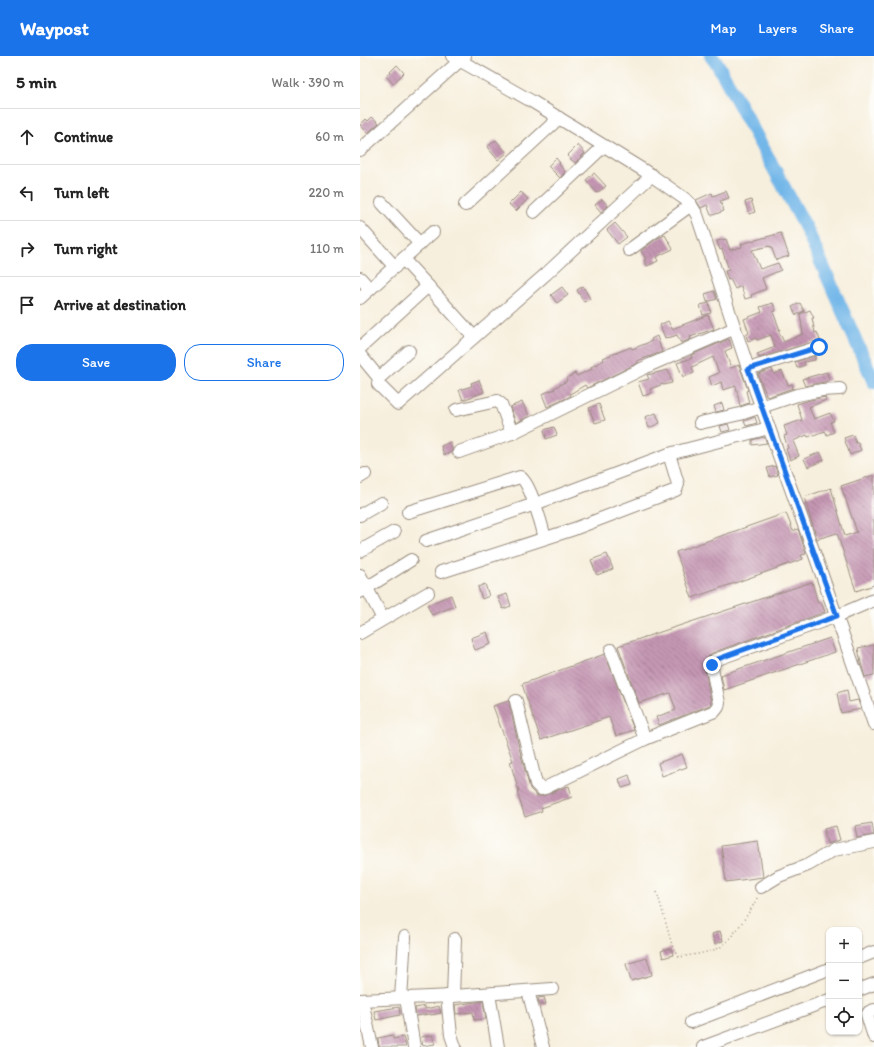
<!DOCTYPE html>
<meta charset="utf-8">
<style>
body{margin:0;font-family:Itim,sans-serif;background:#f6f6f6;color:#222}
.controls{position:absolute;right:12px;bottom:12px;display:grid;overflow:hidden;border-radius:8px;box-shadow:0 1px 3px #0004}
.controls button{width:36px;height:36px;display:grid;place-items:center;padding:0;border:0;border-bottom:1px solid #e0e0e0;background:#fff;color:#222;font:20px sans-serif}
.stop{position:absolute;width:12px;height:12px;margin:-9px;border:3px solid #1a73e8;border-radius:50%;background:#fff}
.stop.end{background:#1a73e8;border-color:#fff;box-shadow:0 1px 4px #0008}
.list{margin:0;padding:0;list-style:none}
h2{display:flex;justify-content:space-between;align-items:center;height:52px;margin:0;padding:0 16px;font-size:17px}
h2 small{font-size:13px;font-weight:400;color:#767676}
.list li{display:grid;grid-template-columns:26px 1fr auto;gap:12px;align-items:center;box-sizing:border-box;height:56px;padding:0 16px;border-top:1px solid #e0e0e0}
.list b{display:block;font-size:15px;white-space:nowrap}
.list em{font-size:13px;font-style:normal;color:#767676}
.actions{display:flex;gap:8px;padding:12px 16px}
.actions a{flex:1;padding:9px 0;border:1px solid #1a73e8;border-radius:16px;text-align:center;font-size:14px;color:#1a73e8}
.actions .main{background:#1a73e8;color:#fff}
.icon{flex:none;width:22px;height:22px;fill:none;stroke:currentColor;stroke-width:2;stroke-linecap:round;stroke-linejoin:round}
.map{position:relative;flex:none;width:514px;height:991px;overflow:hidden}
header{display:flex;align-items:center;gap:24px;box-sizing:border-box;height:56px;padding:0 20px;background:#1a73e8;color:#fff}
header strong{font-size:19px}
nav{display:flex;gap:22px;margin-inline-start:auto;font-size:14px}
main{display:flex}
aside{flex:1;background:#fff}
.map>svg:first-child{display:block}
</style>
<header>
<strong>Waypost</strong>
<nav><a>Map</a><a>Layers</a><a>Share</a></nav>
</header>
<main>
<aside>
<h2>5 min<small>Walk · 390 m</small></h2>
<ul class="list">
<li><svg class="icon" aria-label="ahead" viewBox="0 0 24 24"><path d="M12 20V5M6 11l6-6 6 6"/></svg><div><b>Continue</b></div><em>60 m</em></li>
<li><svg class="icon" aria-label="left" viewBox="0 0 24 24"><path d="M17 20v-9H6M10 6l-5 5 5 5"/></svg><div><b>Turn left</b></div><em>220 m</em></li>
<li><svg class="icon" aria-label="right" viewBox="0 0 24 24"><path d="M7 20v-9h11M14 6l5 5-5 5"/></svg><div><b>Turn right</b></div><em>110 m</em></li>
<li><svg class="icon" aria-label="arrive" viewBox="0 0 24 24"><path d="M6 21V4h12l-3 4 3 4H6"/></svg><div><b>Arrive at destination</b></div></li>
</ul>
<div class="actions"><a class="main">Save</a><a>Share</a></div>
</aside>
<div class="map">
<svg width="514" height="991" viewBox="0 0 514 991">
<defs>
<pattern id="building-back-hatch" width="6" height="6" patternUnits="userSpaceOnUse"><rect width="6" height="6" fill="#c596b3"/><path d="M-1 5l2 2M0 0l6 6M5-1l2 2" fill="none" stroke="#a17b91"/></pattern>
</defs>
<rect width="100%" height="100%" fill="#fdfcf7"/>
<filter id="ink" filterUnits="userSpaceOnUse"><feTurbulence type="fractalNoise" baseFrequency=".025" numOctaves="2"/><feDisplacementMap in="SourceGraphic" scale="8" xChannelSelector="R" yChannelSelector="G"/><feConvolveMatrix kernelMatrix="1 2 1 2 8 2 1 2 1" color-interpolation-filters="sRGB"/></filter>
<filter id="wash" filterUnits="userSpaceOnUse"><feTurbulence type="fractalNoise" baseFrequency=".012" numOctaves="4" result="noise"/><feDisplacementMap in="SourceGraphic" scale="16" xChannelSelector="R" yChannelSelector="G"/><feGaussianBlur stdDeviation="0.9" result="paint"/><feColorMatrix in="noise" values="0 0 0 0 0 0 0 0 0 0 0 0 0 0 0 0 0 1.4 0 .05"/><feComposite in="paint" operator="in"/></filter>
<g filter="url(#wash)">
<rect width="100%" height="100%" fill="#f7efdd"/>
<g fill="none" stroke-linecap="round" stroke-linejoin="round">
<!-- river -->
<path stroke="#73b7e9" stroke-width="14" d="M 351,0 L 358,9 L 446,172 L 514,326"/>
</g>
<g id="blocks">
<!-- building -->
<g fill="url(#building-back-hatch)">
<path d="M 37,9 L 44,17 L 33,28 L 26,20 Z"/>
<path d="M 12,61 L 19,67 L 8,77 L 0,69 L 6,63 L 8,65 Z"/>
<path d="M 136,84 L 147,97 L 138,104 L 127,91 Z"/>
<path d="M 218,89 L 225,97 L 215,107 L 207,100 Z"/>
<path d="M 196,102 L 200,107 L 199,108 L 205,116 L 200,122 L 188,110 Z"/>
<path d="M 234,117 L 246,130 L 237,137 L 226,124 Z"/>
<path d="M 366,135 L 369,142 L 360,145 L 364,155 L 353,159 L 351,159 L 347,149 L 341,152 L 336,144 L 352,137 L 353,140 Z"/>
<path d="M 161,136 L 168,143 L 156,155 L 149,148 Z"/>
<path d="M 242,143 L 248,150 L 241,156 L 235,149 Z"/>
<path d="M 391,144 L 395,156 L 389,158 L 385,146 Z"/>
<path d="M 255,167 L 267,181 L 258,188 L 247,174 Z"/>
<path d="M 421,177 L 429,200 L 416,204 L 411,190 L 409,191 L 409,190 L 392,194 L 400,213 L 418,207 L 421,214 L 402,222 L 406,233 L 391,239 L 392,241 L 385,243 L 381,230 L 375,233 L 370,223 L 368,224 L 365,215 L 369,214 L 362,193 L 360,194 L 357,185 L 366,183 L 370,194 L 382,191 L 381,188 Z"/>
<path d="M 305,179 L 313,193 L 296,201 L 298,205 L 287,210 L 284,204 L 286,203 L 281,195 L 296,183 Z"/>
<path d="M 223,230 L 230,243 L 224,246 L 217,234 Z"/>
<path d="M 202,231 L 208,239 L 197,247 L 191,239 Z"/>
<path d="M 354,235 L 357,243 L 347,246 L 345,238 Z"/>
<path d="M 349,247 L 351,257 L 343,259 L 340,249 Z"/>
<path d="M 413,247 L 416,255 L 413,256 L 420,274 L 418,274 L 424,286 L 443,278 L 440,258 L 450,254 L 454,262 L 452,262 L 455,277 L 457,276 L 460,284 L 399,302 L 397,298 L 415,291 L 411,279 L 397,284 L 396,282 L 388,285 L 386,279 L 389,277 L 384,263 L 402,256 L 400,251 Z"/>
<path d="M 440,247 L 444,255 L 436,259 L 432,251 Z"/>
<path d="M 348,259 L 354,273 L 330,281 L 331,283 L 321,287 L 317,279 L 308,282 L 308,281 L 305,282 L 300,269 L 308,265 L 312,273 Z"/>
<path d="M 297,280 L 302,296 L 277,305 L 278,307 L 227,332 L 225,329 L 210,338 L 211,340 L 187,351 L 182,338 L 195,333 L 194,332 L 207,325 L 206,323 L 215,317 L 217,320 L 232,313 L 231,311 L 244,304 L 243,302 L 271,291 L 272,293 L 292,285 L 291,283 Z"/>
<path d="M 369,283 L 372,292 L 365,295 L 371,312 L 379,309 L 388,334 L 386,335 L 389,347 L 380,350 L 376,330 L 363,334 L 361,326 L 352,330 L 349,321 L 359,317 L 353,301 L 332,311 L 334,317 L 323,321 L 317,307 L 332,302 L 331,299 Z"/>
<path d="M 455,300 L 455,304 L 444,306 L 445,309 L 437,312 L 435,306 Z"/>
<path d="M 412,313 L 414,318 L 422,315 L 428,329 L 432,328 L 433,332 L 407,341 L 398,318 Z"/>
<path d="M 308,314 L 312,327 L 303,329 L 303,328 L 290,333 L 292,337 L 283,340 L 278,326 L 289,323 L 287,319 Z"/>
<path d="M 467,316 L 469,325 L 445,330 L 442,323 Z"/>
<path d="M 119,324 L 124,336 L 103,344 L 99,334 L 112,330 L 111,327 Z"/>
<path d="M 465,341 L 466,344 L 449,351 L 454,363 L 470,357 L 474,365 L 470,366 L 474,376 L 467,379 L 465,375 L 448,381 L 447,379 L 433,385 L 439,400 L 430,404 L 426,393 L 428,392 L 424,380 L 427,379 L 424,370 L 442,364 L 437,348 L 450,344 Z"/>
<path d="M 162,346 L 169,360 L 156,367 L 150,351 Z"/>
<path d="M 362,347 L 364,354 L 356,356 L 354,350 Z"/>
<path d="M 239,348 L 245,364 L 235,367 L 229,352 Z"/>
<path d="M 296,357 L 300,367 L 289,372 L 285,361 Z"/>
<path d="M 395,361 L 397,367 L 386,370 L 384,365 Z"/>
<path d="M 368,368 L 370,374 L 362,376 L 360,370 Z"/>
<path d="M 194,371 L 197,379 L 186,383 L 184,374 Z"/>
<path d="M 493,379 L 496,387 L 498,387 L 501,394 L 490,399 L 484,382 Z"/>
<path d="M 404,381 L 407,387 L 392,389 L 392,384 Z"/>
<path d="M 90,386 L 92,393 L 92,396 L 84,399 L 81,390 Z"/>
<path d="M 460,396 L 464,404 L 448,411 L 444,403 Z"/>
<path d="M 415,410 L 418,419 L 410,421 L 407,412 Z"/>
<path d="M 514,419 L 514,529 L 496,535 L 477,477 L 457,483 L 444,441 L 471,432 L 485,480 L 497,476 L 481,430 Z"/>
<path d="M 426,457 L 433,475 L 438,473 L 446,498 L 441,499 L 443,503 L 332,542 L 316,496 Z"/>
<path d="M 247,498 L 253,513 L 237,519 L 231,504 Z"/>
<path d="M 452,526 L 458,547 L 461,546 L 465,556 L 352,597 L 347,602 L 345,607 L 345,612 L 351,647 L 350,649 L 299,669 L 296,661 L 316,654 L 310,637 L 279,647 L 258,590 Z"/>
<path d="M 125,528 L 129,540 L 122,543 L 118,531 Z"/>
<path d="M 147,538 L 151,550 L 143,553 L 138,541 Z"/>
<path d="M 91,539 L 95,550 L 72,559 L 67,549 Z"/>
<path d="M 127,576 L 131,588 L 115,594 L 111,582 Z"/>
<path d="M 470,582 L 475,596 L 364,634 L 361,619 Z"/>
<path d="M 514,589 L 514,619 L 505,621 L 501,607 L 498,592 Z"/>
<path d="M 245,598 L 274,674 L 256,680 L 249,661 L 181,684 L 162,628 Z"/>
<path d="M 487,634 L 489,646 L 498,644 L 501,653 L 481,657 L 477,637 Z"/>
<path d="M 149,645 L 159,692 L 170,733 L 177,740 L 182,740 L 209,730 L 212,741 L 181,752 L 182,755 L 165,761 L 157,736 L 159,735 L 150,706 L 153,705 L 133,650 Z"/>
<path d="M 322,698 L 327,711 L 302,720 L 298,707 Z"/>
<path d="M 269,719 L 272,729 L 262,732 L 259,723 Z"/>
<path d="M 512,767 L 514,779 L 497,782 L 495,770 Z"/>
<path d="M 476,770 L 480,784 L 467,788 L 464,773 Z"/>
<path d="M 398,785 L 403,821 L 366,826 L 361,790 Z"/>
<path d="M 360,875 L 363,885 L 355,888 L 352,878 Z"/>
<path d="M 311,892 L 313,899 L 303,902 L 301,895 Z"/>
<path d="M 287,902 L 292,919 L 271,925 L 266,908 Z"/>
<path d="M 184,941 L 186,948 L 180,949 L 178,942 Z"/>
<path d="M 123,945 L 126,963 L 114,964 L 113,956 L 96,958 L 95,949 Z"/>
<path d="M 65,950 L 65,953 L 79,950 L 81,957 L 71,959 L 70,958 L 56,960 L 55,952 Z"/>
<path d="M 39,951 L 40,959 L 16,964 L 14,955 Z"/>
<path d="M 33,979 L 33,983 L 43,981 L 46,991 L 19,991 L 18,982 Z"/>
<path d="M 72,979 L 75,988 L 63,990 L 61,981 Z"/>
</g>
</g>
</g>
<g filter="url(#ink)">
<use href="#blocks" fill-opacity="0" stroke="#998c7e" stroke-width="1"/>
<g fill="none" stroke-linecap="round" stroke-linejoin="round">
<defs>
<g id="minor">
<path d="M 92,0 L 173,46 L 288,117 L 325,143 L 331,149 L 337,159 L 396,336 L 456,502 L 514,668"/>
<path d="M 0,94 L 105,0"/>
<path d="M 22,147 L 60,188"/>
<path d="M 105,149 L 199,62"/>
<path d="M 174,156 L 244,90"/>
<path d="M 0,172 L 35,211"/>
<path d="M 269,194 L 331,149"/>
<path d="M 0,222 L 10,233"/>
<path d="M 68,230 L 43,203 L 73,176"/>
<path d="M 0,242 L 43,203"/>
<path d="M 0,292 L 68,230 L 114,281"/>
<path d="M 0,299 L 19,322 L 18,328 L 38,348 L 39,347 L 186,218 L 292,119"/>
<path d="M 388,313 L 459,291"/>
<path d="M 19,322 L 49,295"/>
<path d="M 96,354 L 137,345 L 141,348 L 152,377"/>
<path d="M 340,367 L 380,358 L 437,339 L 462,334 L 480,333"/>
<path d="M 99,396 L 152,377 L 290,309 L 375,272"/>
<path d="M 0,421 L 5,418"/>
<path d="M 48,456 L 160,421 C 170,426 182,470 185,482"/>
<path d="M 0,459 L 21,447"/>
<path d="M 66,485 L 175,448 L 309,398 L 409,372"/>
<path d="M 0,495 L 34,476"/>
<path d="M 81,516 L 214,473 L 316,434 L 318,428 L 309,398"/>
<path d="M 0,519 L 23,563"/>
<path d="M 0,536 L 51,504"/>
<path d="M 0,577 L 68,537"/>
<path d="M 251,594 L 285,683"/>
<path d="M 156,645 L 176,728 L 181,733 L 185,732 L 285,683 L 355,655 L 358,651 L 359,647 L 352,612 L 352,607 L 355,604 L 477,560 L 514,544"/>
<path d="M 401,831 L 419,820 L 448,809 L 474,794 L 514,786"/>
<path d="M 499,902 L 514,896"/>
<path d="M 499,934 L 514,928"/>
<path d="M 168,935 L 183,991"/>
<path d="M 129,938 L 138,991"/>
<path d="M 87,940 L 91,979 L 95,991"/>
<path d="M 93,940 L 95,883"/>
<path d="M 41,942 L 45,881"/>
<path d="M 46,942 L 54,991"/>
<path d="M 0,944 L 93,940 L 192,933"/>
<path d="M 2,944 L 12,991"/>
<path d="M 514,954 L 509,956 L 507,959 L 514,981"/>
<path d="M 331,966 L 469,913"/>
<path d="M 343,991 L 469,944"/>
</g>
</defs>
<!-- minor casing -->
<use href="#minor" stroke="#998c7e" stroke-width="14"/>
<!-- path -->
<path stroke="#998c7e" stroke-width="1.5" stroke-dasharray="1 3" stroke-linecap="butt" d="M 297,836 L 312,889 L 319,901 C 332,899 347,897 359,892 C 370,886 393,852 398,840"/>
<!-- minor -->
<use href="#minor" stroke="#fff" stroke-width="12"/>
</g>
</g>
<g fill="none" stroke-linecap="round" stroke-linejoin="round" filter="url(#ink)">
<!-- route -->
<path stroke="#1a73e8" stroke-width="5" d="M 352,609 L 355,604 L 477,560 L 388,313 L 459,291"/>
</g>
</svg>
<div class="controls">
<button>+</button>
<button>−</button>
<button><svg class="icon" aria-label="locate" viewBox="0 0 24 24"><circle cx="12" cy="12" r="6"/><path d="M12 2v4M12 18v4M2 12h4M18 12h4"/></svg></button>
</div>
<div class="stop" style="left:459px;top:291px"></div>
<div class="stop end" style="left:352px;top:609px"></div>
</div>
</main>
